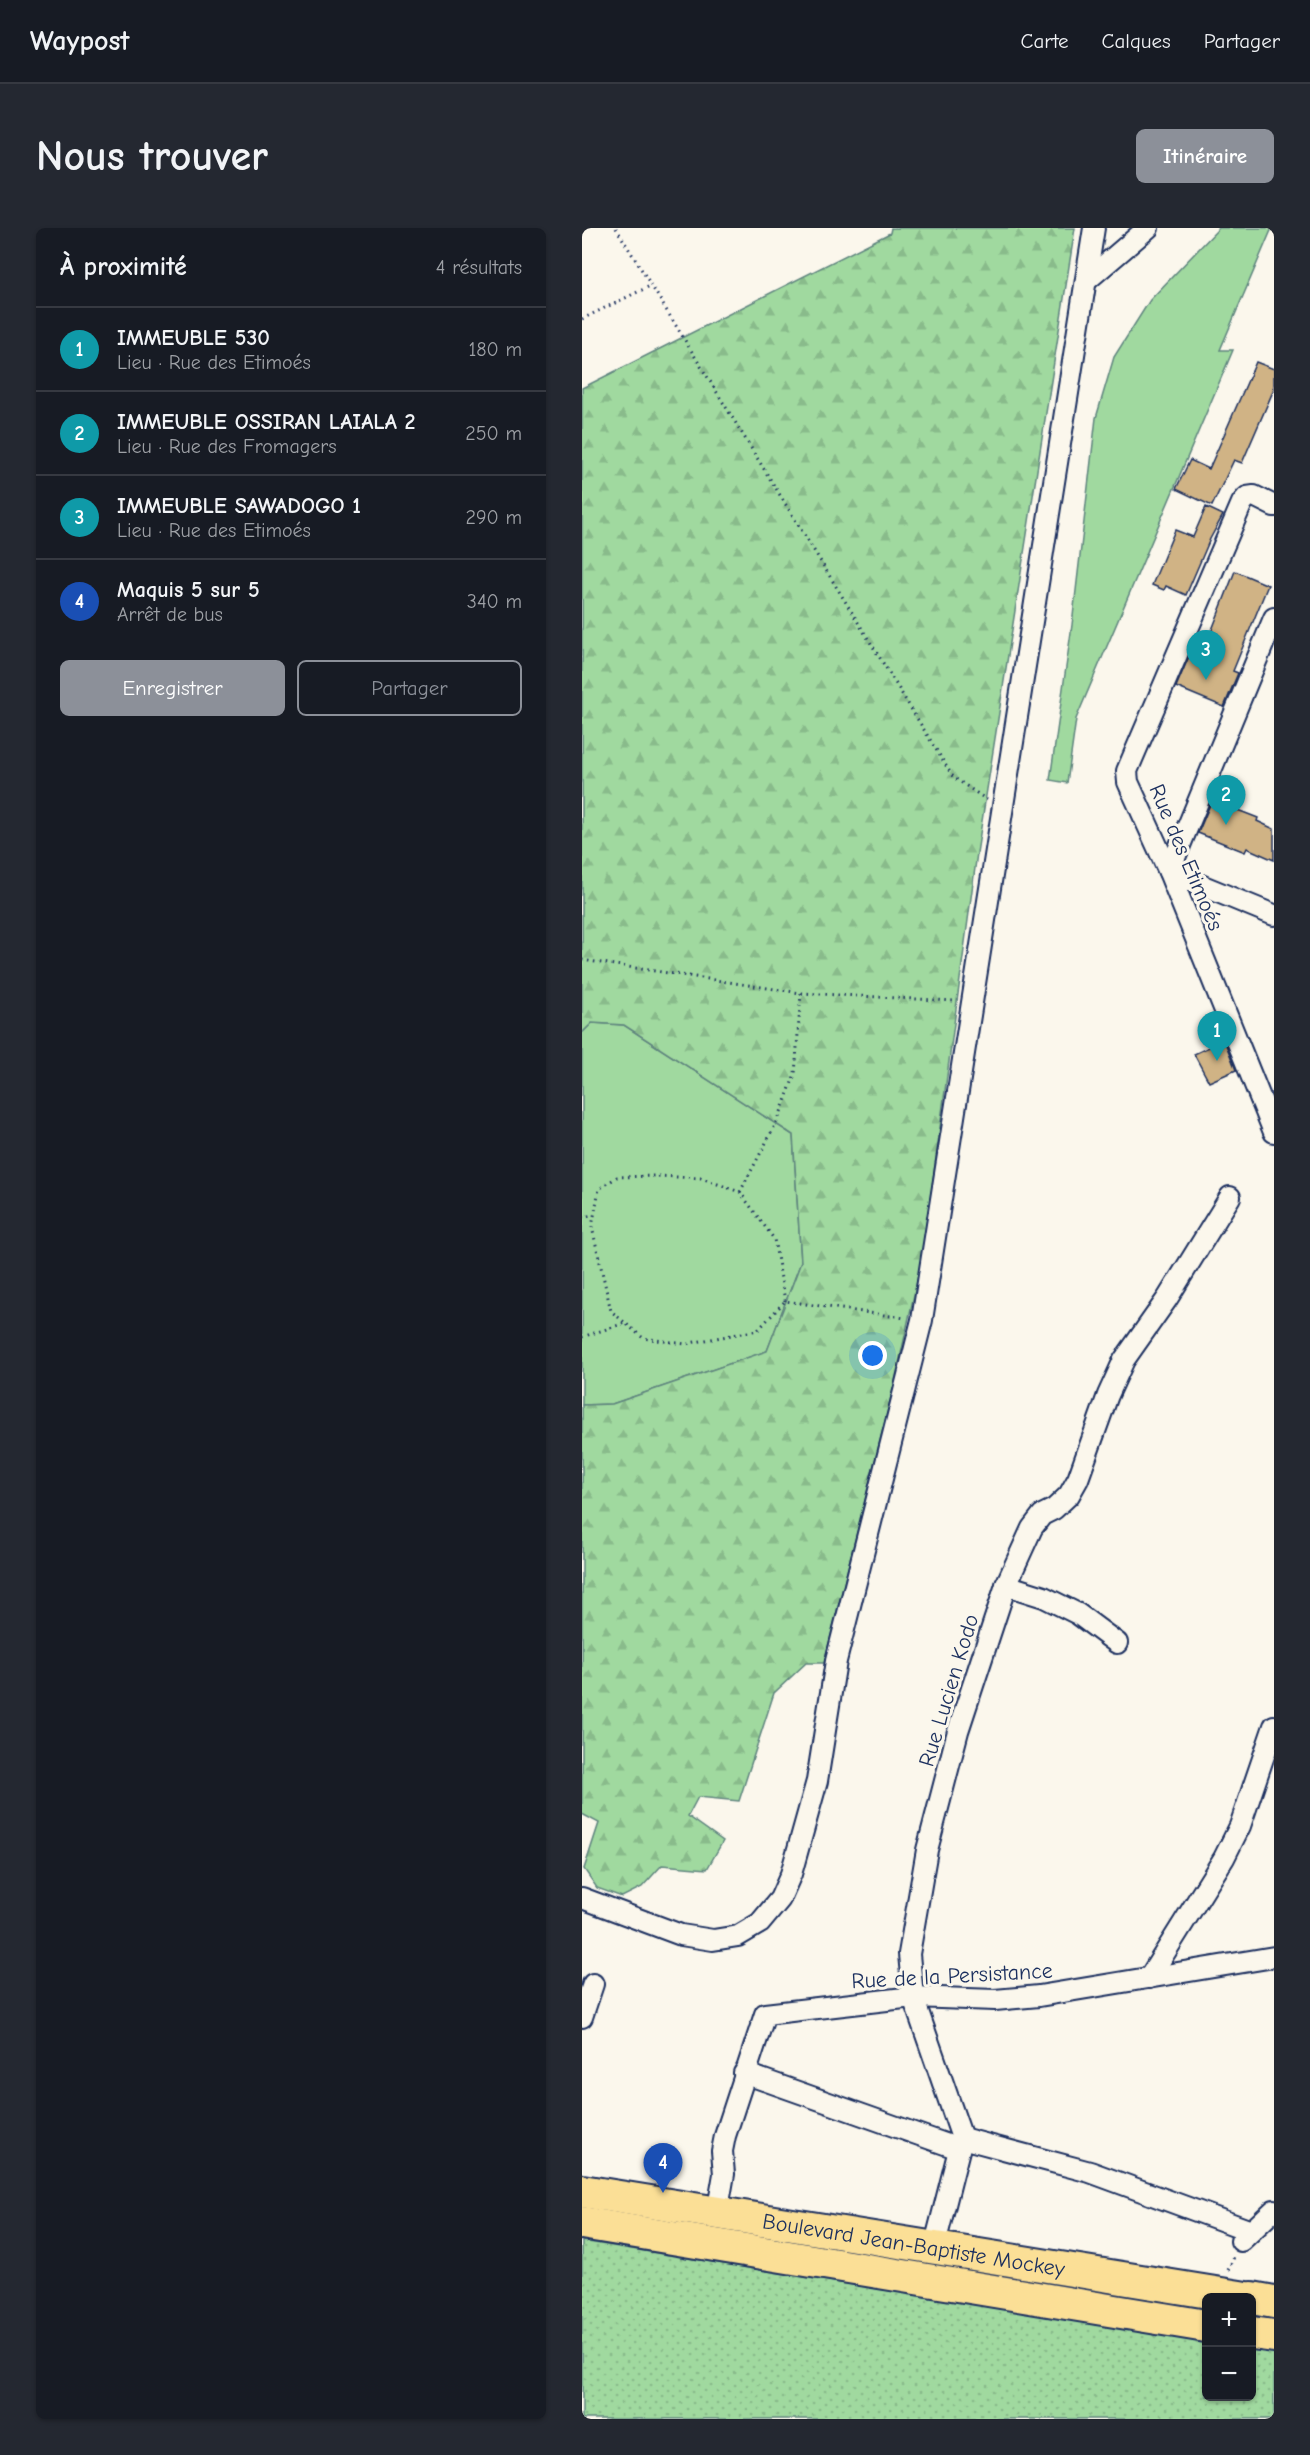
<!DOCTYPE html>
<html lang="fr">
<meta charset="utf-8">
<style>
body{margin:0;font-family:"Comic Neue",sans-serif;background:#242831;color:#f1f3f6}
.controls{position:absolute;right:18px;bottom:18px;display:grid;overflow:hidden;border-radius:9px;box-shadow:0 2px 4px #0004}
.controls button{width:54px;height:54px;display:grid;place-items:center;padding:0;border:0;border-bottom:2px solid #363941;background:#171b24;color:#f1f3f6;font:30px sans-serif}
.you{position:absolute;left:291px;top:1128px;width:21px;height:21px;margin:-15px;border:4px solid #fff;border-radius:50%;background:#1a73e8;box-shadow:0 0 0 9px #1a73e833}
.badge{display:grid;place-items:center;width:39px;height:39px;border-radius:50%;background:#8c9099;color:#fff;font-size:20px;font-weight:700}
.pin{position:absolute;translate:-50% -50px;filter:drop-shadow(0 2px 3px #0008)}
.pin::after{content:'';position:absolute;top:32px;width:21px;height:18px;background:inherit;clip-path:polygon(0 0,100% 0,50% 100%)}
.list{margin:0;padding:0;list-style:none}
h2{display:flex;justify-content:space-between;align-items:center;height:78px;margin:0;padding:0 24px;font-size:26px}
h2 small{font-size:20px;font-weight:400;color:#9ea1a6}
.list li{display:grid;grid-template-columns:39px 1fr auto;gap:18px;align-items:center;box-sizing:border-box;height:84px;padding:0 24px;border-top:2px solid #363941}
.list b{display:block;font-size:22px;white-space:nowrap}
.list p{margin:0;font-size:20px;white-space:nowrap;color:#9ea1a6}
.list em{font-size:20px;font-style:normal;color:#9ea1a6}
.actions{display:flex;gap:12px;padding:18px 24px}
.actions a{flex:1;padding:14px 0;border:2px solid #8c9099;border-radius:9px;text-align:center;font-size:21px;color:#8c9099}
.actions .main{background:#8c9099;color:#fff}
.map{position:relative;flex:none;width:692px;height:2191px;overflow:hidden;border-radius:9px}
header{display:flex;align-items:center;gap:36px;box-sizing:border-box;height:84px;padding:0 30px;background:#171b24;border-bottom:2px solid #363941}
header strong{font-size:28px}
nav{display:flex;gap:33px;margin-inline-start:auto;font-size:21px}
.intro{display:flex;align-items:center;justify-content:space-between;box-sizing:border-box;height:144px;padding:0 36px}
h1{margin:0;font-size:42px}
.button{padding:15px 27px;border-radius:9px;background:#8c9099;color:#fff;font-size:21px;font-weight:700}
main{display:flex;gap:36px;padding:0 36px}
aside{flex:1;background:#171b24;border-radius:9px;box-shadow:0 2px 4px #0004}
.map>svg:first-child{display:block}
</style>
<header>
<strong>Waypost</strong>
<nav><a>Carte</a><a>Calques</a><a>Partager</a></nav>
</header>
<div class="intro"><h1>Nous trouver</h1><a class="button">Itinéraire</a></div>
<main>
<aside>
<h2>À proximité<small>4 résultats</small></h2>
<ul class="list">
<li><span class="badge" style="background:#0f9aa8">1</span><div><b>IMMEUBLE 530</b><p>Lieu · Rue des Etimoés</p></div><em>180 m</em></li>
<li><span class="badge" style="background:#0f9aa8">2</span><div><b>IMMEUBLE OSSIRAN LAIALA 2</b><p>Lieu · Rue des Fromagers</p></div><em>250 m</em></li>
<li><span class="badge" style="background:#0f9aa8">3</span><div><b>IMMEUBLE SAWADOGO 1</b><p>Lieu · Rue des Etimoés</p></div><em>290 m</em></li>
<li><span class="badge" style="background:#1a4fb4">4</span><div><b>Maquis 5 sur 5</b><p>Arrêt de bus</p></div><em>340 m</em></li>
</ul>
<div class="actions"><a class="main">Enregistrer</a><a>Partager</a></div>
</aside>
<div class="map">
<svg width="692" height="2191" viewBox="0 0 692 2191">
<defs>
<pattern id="forest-firs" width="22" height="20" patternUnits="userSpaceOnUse" patternTransform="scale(1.5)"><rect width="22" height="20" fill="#a0d99f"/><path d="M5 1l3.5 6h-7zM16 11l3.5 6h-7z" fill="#89bb8b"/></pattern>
<pattern id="park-dots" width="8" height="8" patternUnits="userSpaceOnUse" patternTransform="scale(1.5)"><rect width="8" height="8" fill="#a0d99f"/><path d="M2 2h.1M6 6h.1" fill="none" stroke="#89bb8b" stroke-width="1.8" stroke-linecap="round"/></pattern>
</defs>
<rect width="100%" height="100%" fill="#fbf7ec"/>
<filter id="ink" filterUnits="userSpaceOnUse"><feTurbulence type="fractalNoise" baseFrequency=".0167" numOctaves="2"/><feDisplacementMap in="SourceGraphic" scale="12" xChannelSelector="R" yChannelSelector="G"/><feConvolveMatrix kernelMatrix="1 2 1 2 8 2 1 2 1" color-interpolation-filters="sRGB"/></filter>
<g filter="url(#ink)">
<!-- green -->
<g fill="#a0d99f" stroke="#5e847e" stroke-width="1.5">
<path d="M 637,0 L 690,0 L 638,122 L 651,122 L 494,491 L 485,555 L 468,552 L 490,397 L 514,190 L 532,129 L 568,72 Z"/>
<path d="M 10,795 L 42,797 L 211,907 L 219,1034 L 185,1123 L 30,1176 L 0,1177 L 0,805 Z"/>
</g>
<!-- forest -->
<path fill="url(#forest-firs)" stroke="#5e847e" stroke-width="1.5" d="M 309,0 L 493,0 L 395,625 L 341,1026 L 313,1153 L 242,1435 L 224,1435 L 192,1465 L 157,1573 L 116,1569 L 106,1588 L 141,1613 L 125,1641 L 80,1637 L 60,1659 L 40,1669 L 15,1660 L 2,1641 L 17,1595 L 0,1586 L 0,1177 L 30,1176 L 185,1123 L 219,1034 L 211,907 L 42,797 L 10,795 L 0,805 L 0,160 L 308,5 Z"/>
<!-- park -->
<path fill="url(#park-dots)" stroke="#5e847e" stroke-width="1.5" d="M 0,2013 L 624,2114 L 624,2168 L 670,2168 L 670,2121 L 692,2124 L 692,2191 L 0,2191 Z"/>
<!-- building -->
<g fill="#d0b385" stroke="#1b2f5e" stroke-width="1.5">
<path d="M 674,134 L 692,141 L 692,161 L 660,235 L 652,232 L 630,278 L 594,261 L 608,232 L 627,241 Z"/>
<path d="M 624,279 L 641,287 L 628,311 L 604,367 L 584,358 L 582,362 L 570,357 L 593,302 L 611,309 Z"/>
<path d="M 653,343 L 686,357 L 651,443 L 656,445 L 642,479 L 594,459 L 608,426 L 619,430 Z"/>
<path d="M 630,572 L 676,590 L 675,593 L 692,601 L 692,632 L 665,620 L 663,624 L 616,605 Z"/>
<path d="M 642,812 L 654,842 L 627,854 L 612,826 Z"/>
</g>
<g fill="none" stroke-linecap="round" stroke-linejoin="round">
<defs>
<g id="minor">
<path d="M 504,53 L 566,0"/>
<path d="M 692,278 L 672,268 L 665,269 L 660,275 L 545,543 L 546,554 L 587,644 L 692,904"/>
<path d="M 692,390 L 587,644 L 692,687"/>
<path d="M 424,1357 L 462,1369 L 496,1386 L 535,1415"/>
<path d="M 0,1670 L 99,1707 L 131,1712 L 156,1708 L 178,1695 L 198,1671 L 209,1646 L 235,1553 L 254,1433 L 340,1092 L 512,0"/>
<path d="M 567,1750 L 642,1630 L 658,1598 L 692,1498"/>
<path d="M 0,1789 L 11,1756"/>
<path d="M 162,1845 L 377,1921"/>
<path d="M 380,1910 L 508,1944 L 669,2003"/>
<path d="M 135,1986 L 142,1946 L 140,1923 L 143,1908 L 183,1786 L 331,1769 L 413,1772 L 457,1768 L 692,1729"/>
<path d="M 659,2013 L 692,1982"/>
<path d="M 352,2020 L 380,1910 L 331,1769 L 327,1726 L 345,1622 L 376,1503 L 424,1357 L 450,1300 L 460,1287 L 472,1281 L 487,1267 L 496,1251 L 526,1167 L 542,1132 L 585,1071 L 648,969"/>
</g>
<g id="trunk">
<path id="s1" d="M 0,1963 L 664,2070"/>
<path d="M 0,1995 L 624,2098"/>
<path d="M 670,2070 L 692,2074"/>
<path d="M 670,2105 L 692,2108"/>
</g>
</defs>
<!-- minor casing -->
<use href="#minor" stroke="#1b2f5e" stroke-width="24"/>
<!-- trunk casing -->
<use href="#trunk" stroke="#1b2f5e" stroke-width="36"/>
<!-- path -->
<g stroke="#1b2f5e" stroke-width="3" stroke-dasharray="1.5 4.5" stroke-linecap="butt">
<path d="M 34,0 L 371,549 L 405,572"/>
<path d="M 0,91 L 68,58"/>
<path d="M 0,732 L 219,765 L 373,773"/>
<path d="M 158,964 L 196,892 L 213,846 L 219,765"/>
<path d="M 0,989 L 12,987"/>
<path d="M 203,1073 L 192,1011 L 158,964 L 119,950 L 74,948 L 35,949 L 17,961 L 10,999 L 29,1083 L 61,1110 L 103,1116 L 176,1102 L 203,1073 L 323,1090"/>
<path d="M 0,1109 L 43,1095"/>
<path d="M 646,2042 L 652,2029"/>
</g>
<!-- minor -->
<use href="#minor" stroke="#fbf7ec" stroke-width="20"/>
<!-- trunk -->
<use href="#trunk" stroke="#fbdf96" stroke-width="32"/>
</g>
</g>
<g text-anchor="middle" stroke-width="6" stroke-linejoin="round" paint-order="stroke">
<!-- street labels -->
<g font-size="22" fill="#1b2f5e" stroke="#fbf7ec">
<text transform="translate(605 629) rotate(67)" y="8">Rue des Etimoés</text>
<text transform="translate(366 1462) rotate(-73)" y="8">Rue Lucien Kodo</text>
<text transform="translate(370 1747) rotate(-3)" y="8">Rue de la Persistance</text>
<text dy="8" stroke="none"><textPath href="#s1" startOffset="336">Boulevard Jean-Baptiste Mockey</textPath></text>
</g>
</g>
</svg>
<div class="controls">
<button>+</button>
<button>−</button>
</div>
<div class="you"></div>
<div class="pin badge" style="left:635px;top:833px;background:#0f9aa8">1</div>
<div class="pin badge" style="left:644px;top:597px;background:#0f9aa8">2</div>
<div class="pin badge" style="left:624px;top:452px;background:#0f9aa8">3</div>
<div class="pin badge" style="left:81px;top:1965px;background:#1a4fb4">4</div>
</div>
</main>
